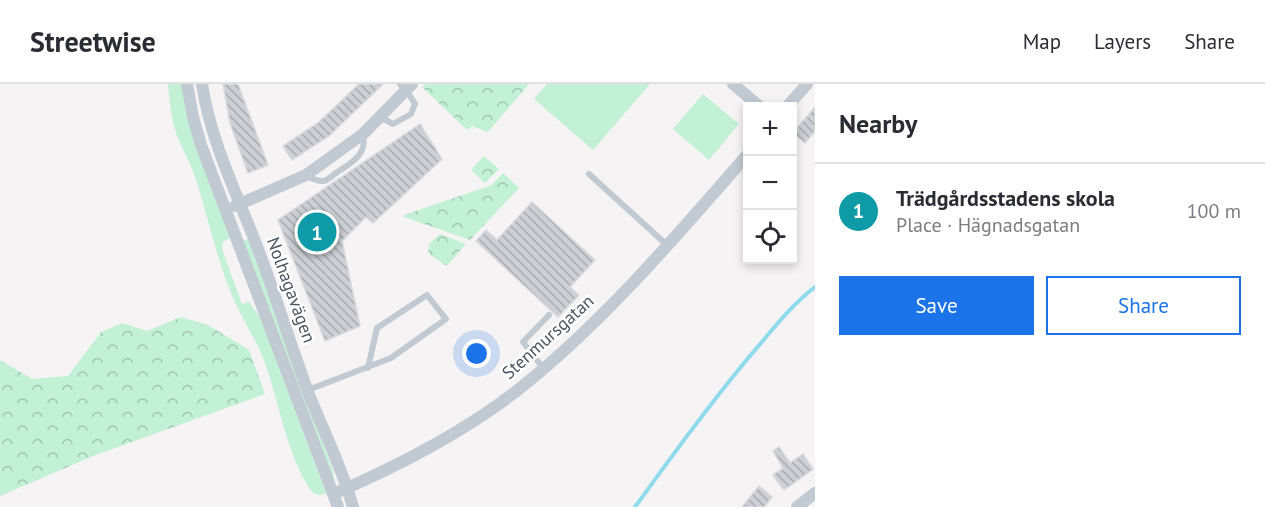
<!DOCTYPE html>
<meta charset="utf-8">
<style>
body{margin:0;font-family:"PT Sans",sans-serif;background:#f7f7f7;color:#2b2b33}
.controls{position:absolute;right:18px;top:18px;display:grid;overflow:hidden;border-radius:0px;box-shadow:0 3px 9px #0003}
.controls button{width:54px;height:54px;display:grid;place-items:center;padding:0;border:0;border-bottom:2px solid #e1e1e2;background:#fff;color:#2b2b33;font:30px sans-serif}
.you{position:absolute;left:477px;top:270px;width:21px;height:21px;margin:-15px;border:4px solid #fff;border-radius:50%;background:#1a73e8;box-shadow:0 0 0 9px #1a73e833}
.badge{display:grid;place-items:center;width:39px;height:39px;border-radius:50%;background:#1a73e8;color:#fff;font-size:20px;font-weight:700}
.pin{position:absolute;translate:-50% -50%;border:3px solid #fff;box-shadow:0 2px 6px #0006}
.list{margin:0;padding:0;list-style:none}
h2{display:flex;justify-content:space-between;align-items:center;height:78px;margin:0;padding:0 24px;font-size:26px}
h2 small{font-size:20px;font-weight:400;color:#7c7c81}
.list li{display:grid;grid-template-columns:39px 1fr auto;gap:18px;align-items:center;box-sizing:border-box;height:96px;padding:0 24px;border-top:2px solid #e1e1e2}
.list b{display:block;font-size:22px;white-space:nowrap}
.list p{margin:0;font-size:20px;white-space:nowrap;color:#7c7c81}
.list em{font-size:20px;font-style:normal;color:#7c7c81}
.actions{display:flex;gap:12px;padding:18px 24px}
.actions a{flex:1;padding:14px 0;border:2px solid #1a73e8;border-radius:0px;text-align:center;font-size:21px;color:#1a73e8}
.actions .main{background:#1a73e8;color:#fff}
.icon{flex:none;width:33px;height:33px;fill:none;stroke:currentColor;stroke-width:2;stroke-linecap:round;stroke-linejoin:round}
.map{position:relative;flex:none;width:815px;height:423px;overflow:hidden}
header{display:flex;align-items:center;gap:36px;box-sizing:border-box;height:84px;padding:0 30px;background:#fff;border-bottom:2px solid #e1e1e2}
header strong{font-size:28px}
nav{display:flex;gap:33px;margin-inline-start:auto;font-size:21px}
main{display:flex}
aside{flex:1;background:#fff}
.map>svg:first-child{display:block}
</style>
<header>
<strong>Streetwise</strong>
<nav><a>Map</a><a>Layers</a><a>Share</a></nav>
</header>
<main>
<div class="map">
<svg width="815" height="423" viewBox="0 0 815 423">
<defs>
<pattern id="forest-crowns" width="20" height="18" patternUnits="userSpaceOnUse" patternTransform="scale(1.5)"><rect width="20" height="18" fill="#c3f1d5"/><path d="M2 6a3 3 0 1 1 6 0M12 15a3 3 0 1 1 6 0" fill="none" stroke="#a0c6b0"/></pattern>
<pattern id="building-back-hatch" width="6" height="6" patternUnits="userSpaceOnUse" patternTransform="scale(1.5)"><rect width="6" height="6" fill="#cdcfd5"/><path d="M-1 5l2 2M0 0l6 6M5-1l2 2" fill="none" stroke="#a8abb0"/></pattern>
</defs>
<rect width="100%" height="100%" fill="#f5f3f3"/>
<!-- green -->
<g fill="#c3f1d5">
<path d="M 168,0 L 183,0 L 231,153 L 222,159 L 223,168 L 242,220 L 249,218 L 261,235 L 326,409 C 318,413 312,410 308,402 C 286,366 280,322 266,282 C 259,261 246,241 236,221 C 218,181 209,137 196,95 C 191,81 184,68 178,54 C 171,37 170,18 168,0 Z"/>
<path d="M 547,0 L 650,0 L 593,66 L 534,15 Z"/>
<path d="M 703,10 L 739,40 L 709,76 L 673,45 Z"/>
<path d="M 248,155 L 332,383 L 334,393 L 332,393 L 240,158 Z"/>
</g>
<!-- forest -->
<g fill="url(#forest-crowns)">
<path d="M 425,0 L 529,0 L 488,48 L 472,42 L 467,46 L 422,3 Z"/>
<path d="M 484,72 L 499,85 L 485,99 L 471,86 Z"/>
<path d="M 503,89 L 519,104 L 470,156 L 404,133 L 404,131 L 492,101 Z"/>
<path d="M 440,150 L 466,160 L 448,181 L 445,181 L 428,169 L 429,160 Z"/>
<path d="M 181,233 L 208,241 L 249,266 L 265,310 L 93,372 L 0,412 L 0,276 L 32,295 L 68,292 L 101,248 L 122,239 L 147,247 Z"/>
</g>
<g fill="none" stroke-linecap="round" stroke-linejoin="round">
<!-- stream -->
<path stroke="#90daee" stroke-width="4" d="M 635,423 C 672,372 709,321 749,273 C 771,248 789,223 815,203"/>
</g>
<!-- building -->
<g fill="url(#building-back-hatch)" stroke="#d7d9de" stroke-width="1.5">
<path d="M 223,0 L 238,0 L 268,81 L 248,89 L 230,39 Z"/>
<path d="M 359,0 L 383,0 L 329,52 L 292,76 L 283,62 L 318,39 Z"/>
<path d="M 815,23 L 815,47 L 805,59 L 793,49 Z"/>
<path d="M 420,40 L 442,75 L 373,139 L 366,133 L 342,157 L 360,242 L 325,257 L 278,136 Z"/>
<path d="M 532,118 L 595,176 L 570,203 L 579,211 L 558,233 L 476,157 L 486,146 L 497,156 Z"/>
<path d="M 779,363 L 790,379 L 803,370 L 813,385 L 784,406 L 773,391 L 783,384 L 773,367 Z"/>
<path d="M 759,402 L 772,413 L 764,423 L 742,423 Z"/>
</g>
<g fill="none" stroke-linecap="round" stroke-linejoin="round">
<!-- service -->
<g stroke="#c1cad2" stroke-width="6">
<path d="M 380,33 L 393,40 L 411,30 L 415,20 L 410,12 L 400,0"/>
<path d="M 589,90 L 667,161"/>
<path d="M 306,92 C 311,94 318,98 324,97 C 328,96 333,91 336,89 C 351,79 368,71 363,50"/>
<path d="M 543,284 L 523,258 L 549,231"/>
<path d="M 308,306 L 391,274 L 446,235 L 427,211 L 377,244 L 368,284"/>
</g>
<!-- minor -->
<g stroke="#c1cad2" stroke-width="12">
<path d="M 187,0 L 193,33 L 201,61 L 338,423"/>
<path d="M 202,0 C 210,53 233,102 253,152 C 273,203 289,256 308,308 C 323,346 342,383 353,423"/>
<path d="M 733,0 L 759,22"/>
<path d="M 788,22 L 807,0"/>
<path d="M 235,122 L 306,91 L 363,50 L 412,0"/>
<path d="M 333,410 C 398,382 463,349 519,305 C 605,237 676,152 748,70"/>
<path d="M 797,423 L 815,409"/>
</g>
</g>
<g text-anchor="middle" stroke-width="5" stroke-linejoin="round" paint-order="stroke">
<!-- street labels -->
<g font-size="18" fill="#4a5661" stroke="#fff">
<text transform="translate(291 206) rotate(70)" y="6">Nolhagavägen</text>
<text transform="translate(548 253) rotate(-42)" y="6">Stenmursgatan</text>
</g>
</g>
</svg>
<div class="controls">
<button>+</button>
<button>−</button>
<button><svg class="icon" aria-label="locate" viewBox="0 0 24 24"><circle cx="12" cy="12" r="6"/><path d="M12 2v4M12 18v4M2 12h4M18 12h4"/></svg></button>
</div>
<div class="you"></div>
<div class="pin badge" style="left:317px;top:148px;background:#0f9aa8">1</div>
</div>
<aside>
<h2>Nearby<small></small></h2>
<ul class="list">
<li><span class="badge" style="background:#0f9aa8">1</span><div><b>Trädgårdsstadens skola</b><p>Place · Hägnadsgatan</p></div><em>100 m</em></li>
</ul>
<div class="actions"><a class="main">Save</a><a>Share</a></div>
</aside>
</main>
